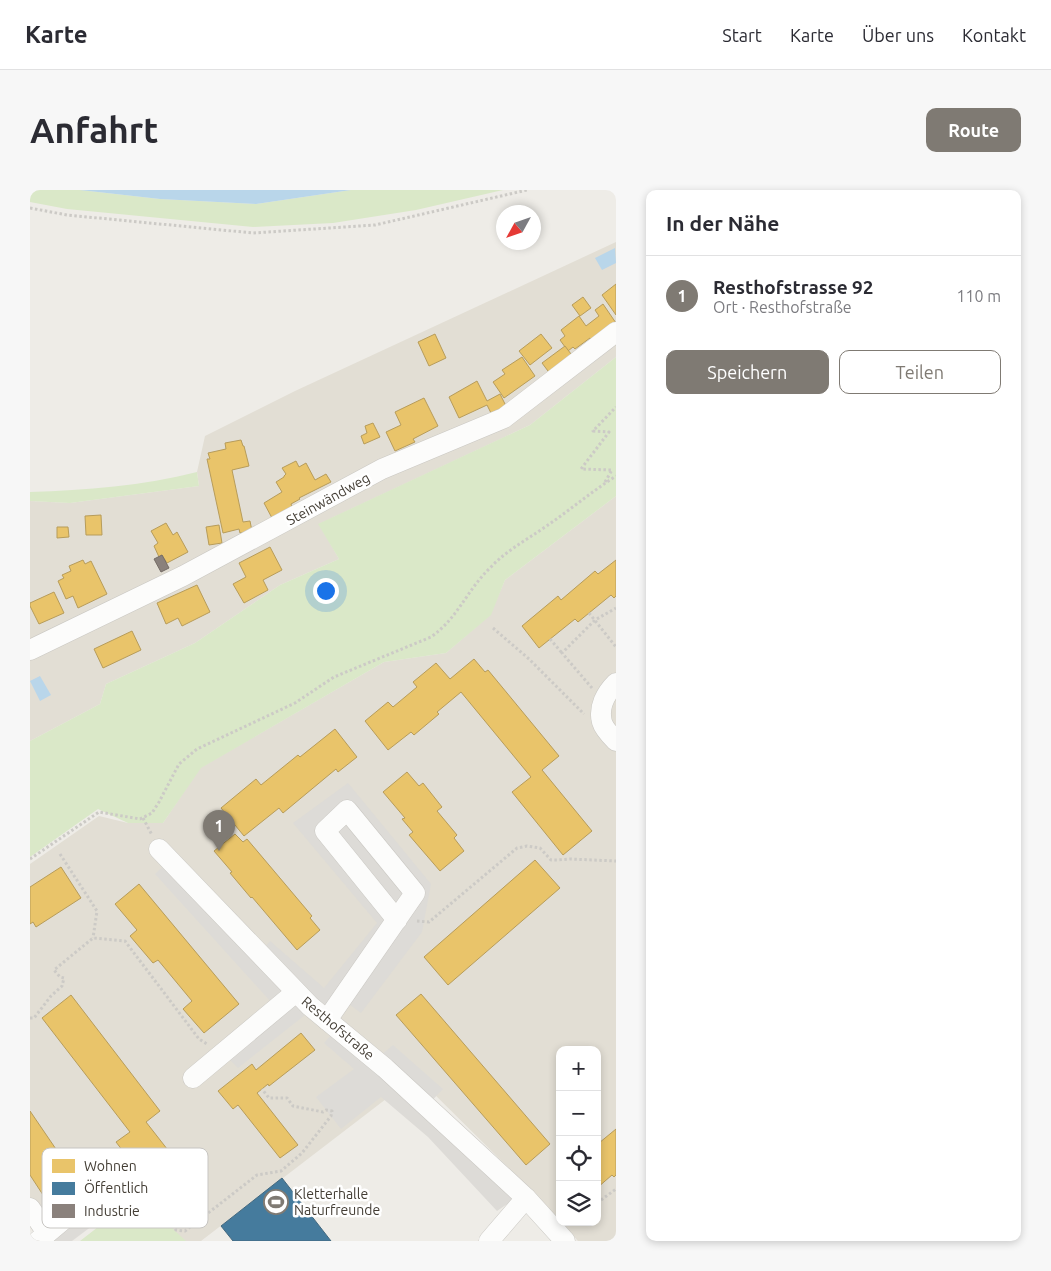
<!DOCTYPE html>
<html lang="de">
<meta charset="utf-8">
<style>
body{margin:0;font-family:Ubuntu,sans-serif;background:#f7f7f7;color:#2b2b33}
.controls{position:absolute;right:15px;bottom:15px;display:grid;overflow:hidden;border-radius:10px;box-shadow:0 2px 8px #0003}
.controls button{width:45px;height:45px;display:grid;place-items:center;padding:0;border:0;border-bottom:1px solid #e1e1e2;background:#fff;color:#2b2b33;font:25px sans-serif}
.compass{position:absolute;left:466px;top:15px;width:45px;height:45px;border-radius:50%;background:#fff;box-shadow:0 2px 8px #0003;rotate:230deg}
.you{position:absolute;left:295px;top:400px;width:18px;height:18px;margin:-12px;border:4px solid #fff;border-radius:50%;background:#1a73e8;box-shadow:0 0 0 8px #1a73e833}
.badge{display:grid;place-items:center;width:32px;height:32px;border-radius:50%;background:#7f7a73;color:#fff;font-size:16px;font-weight:700}
.pin{position:absolute;translate:-50% -41px;filter:drop-shadow(0 1px 2px #0008)}
.pin::after{content:'';position:absolute;top:26px;width:18px;height:15px;background:inherit;clip-path:polygon(0 0,100% 0,50% 100%)}
.list{margin:0;padding:0;list-style:none}
h2{display:flex;justify-content:space-between;align-items:center;height:65px;margin:0;padding:0 20px;font-size:21px}
h2 small{font-size:16px;font-weight:400;color:#7c7c81}
.list li{display:grid;grid-template-columns:32px 1fr auto;gap:15px;align-items:center;box-sizing:border-box;height:80px;padding:0 20px;border-top:1px solid #e1e1e2}
.list b{display:block;font-size:19px;white-space:nowrap}
.list p{margin:0;font-size:16px;white-space:nowrap;color:#7c7c81}
.list em{font-size:16px;font-style:normal;color:#7c7c81}
.actions{display:flex;gap:10px;padding:15px 20px}
.actions a{flex:1;padding:11px 0;border:1px solid #7f7a73;border-radius:10px;text-align:center;font-size:18px;color:#7f7a73}
.actions .main{background:#7f7a73;color:#fff}
.icon{flex:none;width:28px;height:28px;fill:none;stroke:currentColor;stroke-width:2;stroke-linecap:round;stroke-linejoin:round}
.map{position:relative;flex:none;width:586px;height:1051px;overflow:hidden;border-radius:10px}
header{display:flex;align-items:center;gap:30px;box-sizing:border-box;height:70px;padding:0 25px;background:#fff;border-bottom:1px solid #e1e1e2}
header strong{font-size:24px}
nav{display:flex;gap:28px;margin-inline-start:auto;font-size:18px}
.intro{display:flex;align-items:center;justify-content:space-between;box-sizing:border-box;height:120px;padding:0 30px}
h1{margin:0;font-size:35px}
.button{padding:12px 22px;border-radius:10px;background:#7f7a73;color:#fff;font-size:18px;font-weight:700}
main{display:flex;gap:30px;padding:0 30px}
aside{flex:1;background:#fff;border-radius:10px;box-shadow:0 2px 8px #0003}
.map>svg:first-child{display:block}
</style>
<header>
<strong>Karte</strong>
<nav><a>Start</a><a>Karte</a><a>Über uns</a><a>Kontakt</a></nav>
</header>
<div class="intro"><h1>Anfahrt</h1><a class="button">Route</a></div>
<main>
<div class="map">
<svg width="586" height="1051" viewBox="0 0 586 1051">
<rect width="100%" height="100%" fill="#eeece7"/>
<!-- residential -->
<g fill="#e2ded4">
<path d="M 586,52 L 586,167 L 500,235 L 289,334 L 309,369 L 250,395 L 165,453 L 76,494 L 70,514 L 0,551 L 0,311 L 40,313 L 169,296 L 167,282 L 175,246 L 265,201 Z"/>
<path d="M 586,306 L 586,1051 L 548,1051 L 531,1032 L 567,1032 L 567,860 L 530,860 L 530,1031 L 494,993 L 386,886 L 171,1051 L 126,1051 L 75,985 L 6,1038 L 0,1028 L 0,674 L 69,626 L 98,633 L 133,633 L 170,578 L 354,472 L 416,463 L 460,425 L 475,390 Z"/>
</g>
<!-- green -->
<g fill="#dae8c8">
<path d="M 0,0 L 50,0 L 130,9 L 226,14 L 321,0 L 473,0 L 386,20 L 303,33 L 223,37 L 37,19 L 0,12 Z"/>
<path d="M 586,167 L 586,306 L 475,390 L 461,425 L 416,463 L 354,472 L 171,578 L 133,633 L 98,633 L 68,619 L 0,667 L 0,551 L 70,514 L 76,494 L 165,453 L 250,395 L 309,369 L 288,334 L 500,235 Z"/>
<path d="M 167,282 L 169,296 L 40,313 L 0,311 L 0,302 C 56,300 113,296 167,282 Z"/>
<path d="M 128,1019 L 144,1040 L 156,1051 L 50,1051 L 86,1023 L 94,1032 L 98,1030 L 104,1037 Z"/>
</g>
<!-- parking -->
<g fill="#dddbd7">
<path d="M 318,593 L 401,694 L 392,742 L 331,823 L 307,805 L 296,821 L 232,760 L 240,751 L 294,798 L 347,733 L 263,633 Z"/>
<path d="M 135,674 L 275,825 L 208,878 L 199,869 L 251,823 L 125,684 Z"/>
<path d="M 301,845 L 338,876 L 363,855 L 413,899 L 393,920 L 483,1010 L 467,1021 L 398,947 L 351,907 L 311,939 L 286,907 L 324,879 L 294,853 Z"/>
<path d="M 73,1010 L 82,1021 L 42,1051 L 21,1051 Z"/>
</g>
<!-- water -->
<g fill="#b9d6ea">
<path d="M 50,0 L 321,0 L 226,14 L 130,9 Z"/>
<path d="M 585,58 L 586,73 L 572,80 L 565,68 Z"/>
<path d="M 10,486 L 21,505 L 10,511 L 0,491 Z"/>
</g>
<!-- homes -->
<g fill="#e9c46a" stroke="#b79c5a">
<path d="M 586,94 L 586,125 L 572,105 Z"/>
<path d="M 553,107 L 561,118 L 550,126 L 542,115 Z"/>
<path d="M 573,114 L 586,133 L 564,154 L 560,148 L 545,159 L 543,157 L 538,161 L 530,150 L 535,146 L 531,140 L 549,126 L 556,136 L 569,126 L 565,120 Z"/>
<path d="M 405,144 L 416,168 L 399,176 L 388,152 Z"/>
<path d="M 511,144 L 522,158 L 500,175 L 489,161 Z"/>
<path d="M 535,156 L 544,168 L 521,185 L 512,173 Z"/>
<path d="M 492,167 L 505,186 L 474,208 L 463,192 L 475,184 L 472,180 Z"/>
<path d="M 447,191 L 457,211 L 470,204 L 476,216 L 461,223 L 457,215 L 429,228 L 419,207 Z"/>
<path d="M 394,208 L 408,236 L 383,249 L 385,252 L 365,261 L 356,242 L 371,235 L 365,222 Z"/>
<path d="M 343,233 L 350,247 L 334,254 L 331,246 L 337,243 L 335,236 Z"/>
<path d="M 211,250 L 213,256 L 214,256 L 219,276 L 202,280 L 213,332 L 220,331 L 222,341 L 210,343 L 209,339 L 193,343 L 177,269 L 180,269 L 178,263 L 196,259 L 195,253 Z"/>
<path d="M 266,271 L 269,277 L 276,273 L 285,290 L 296,284 L 301,292 L 269,308 L 270,309 L 261,314 L 262,317 L 242,328 L 234,313 L 252,302 L 246,292 L 254,287 L 254,286 L 256,284 L 252,278 Z"/>
<path d="M 71,325 L 72,345 L 56,345 L 55,326 Z"/>
<path d="M 136,333 L 143,345 L 147,342 L 158,362 L 137,373 L 132,365 L 129,367 L 124,356 L 128,353 L 121,341 Z"/>
<path d="M 189,335 L 192,353 L 179,355 L 176,337 Z"/>
<path d="M 27,337 L 38,337 L 39,347 L 27,348 Z"/>
<path d="M 240,357 L 252,380 L 233,390 L 238,400 L 214,413 L 203,394 L 216,387 L 209,373 Z"/>
<path d="M 53,370 L 55,374 L 61,371 L 77,404 L 48,418 L 43,406 L 36,409 L 28,391 L 34,388 L 32,385 L 41,381 L 39,376 Z"/>
<path d="M 586,370 L 586,406 L 584,408 L 581,405 L 548,432 L 545,429 L 509,458 L 492,436 L 528,406 L 531,410 L 565,381 L 568,384 Z"/>
<path d="M 167,395 L 180,422 L 152,436 L 148,428 L 136,434 L 127,413 Z"/>
<path d="M 24,402 L 34,423 L 9,434 L 0,416 L 0,413 Z"/>
<path d="M 102,441 L 111,460 L 73,478 L 64,459 Z"/>
<path d="M 444,469 L 455,482 L 458,480 L 529,566 L 512,580 L 562,641 L 533,665 L 482,602 L 501,587 L 431,502 L 407,522 L 409,524 L 384,545 L 381,542 L 358,560 L 335,531 L 358,512 L 363,517 L 387,497 L 383,492 L 406,473 L 420,489 Z"/>
<path d="M 305,539 L 327,567 L 308,582 L 306,579 L 253,623 L 249,618 L 214,646 L 191,618 L 226,589 L 231,595 L 268,565 L 270,567 Z"/>
<path d="M 377,582 L 389,596 L 393,593 L 412,617 L 407,621 L 427,645 L 424,648 L 434,661 L 410,681 L 379,645 L 383,642 L 372,629 L 375,628 L 353,602 Z"/>
<path d="M 205,644 L 213,652 L 217,649 L 282,726 L 280,728 L 290,740 L 267,760 L 222,707 L 221,708 L 200,683 L 202,682 L 184,661 Z"/>
<path d="M 505,670 L 530,698 L 418,795 L 394,767 Z"/>
<path d="M 31,677 L 51,708 L 6,737 L 3,732 L 0,734 L 0,697 Z"/>
<path d="M 109,694 L 209,814 L 174,843 L 153,819 L 162,811 L 128,770 L 123,773 L 100,746 L 107,740 L 85,714 Z"/>
<path d="M 391,804 L 520,954 L 496,975 L 366,825 Z"/>
<path d="M 41,805 L 130,921 L 116,932 L 177,1010 L 148,1033 L 86,952 L 100,942 L 12,828 Z"/>
<path d="M 271,843 L 285,860 L 239,896 L 238,894 L 227,903 L 268,955 L 250,968 L 208,915 L 203,919 L 188,901 L 222,874 L 226,880 Z"/>
<path d="M 0,921 L 45,987 L 15,1008 L 0,985 Z"/>
<path d="M 586,939 L 586,985 L 584,987 L 582,985 L 567,998 L 567,951 L 569,953 Z"/>
</g>
<!-- public -->
<path fill="#457b9d" stroke="#44687e" d="M 252,988 L 301,1051 L 203,1051 L 191,1036 Z"/>
<!-- industry -->
<path fill="#8a817c" stroke="#756d66" d="M 132,365 L 139,378 L 131,382 L 124,369 Z"/>
<g fill="none" stroke-linecap="round" stroke-linejoin="round">
<defs>
<g id="minor">
<path d="M 0,460 L 153,386 L 352,279 L 474,228 L 586,142"/>
<path d="M 586,493 C 576,503 568,517 572,532 C 574,539 581,546 586,551"/>
<path d="M 129,659 L 280,816 L 355,878 L 496,1008 L 535,1051"/>
<path d="M 297,830 L 385,703 L 317,620 L 295,641 L 367,730"/>
<path d="M 163,888 L 266,802"/>
<path d="M 0,1018 L 17,1043"/>
<path d="M 8,1051 L 88,984"/>
<path d="M 459,1051 L 496,1008"/>
</g>
</defs>
<!-- minor casing -->
<use href="#minor" stroke="#cac8c3" stroke-width="21"/>
<!-- path -->
<g stroke="#cccac6" stroke-width="3" stroke-dasharray="2.5 2.5" stroke-linecap="butt">
<path d="M 0,18 L 37,25 L 223,43 L 345,35 L 497,0"/>
<path d="M 575,292 L 582,280 L 551,279 L 579,242 L 563,241 L 586,217"/>
<path d="M 559,423 L 586,457"/>
<path d="M 463,438 L 499,469 L 554,524"/>
<path d="M 520,449 L 532,463"/>
<path d="M 562,498 L 532,463 L 565,430 L 586,418"/>
<path d="M 113,628 L 122,645"/>
<path d="M 30,664 L 67,721 L 63,748"/>
<path d="M 0,669 L 69,622 L 110,629 L 122,623 L 129,612 L 149,574 L 167,559 L 265,513 L 304,487 L 401,447 C 429,427 436,401 460,378 C 477,360 495,351 515,337 C 539,321 561,302 586,286"/>
<path d="M 387,731 L 399,732 L 487,658 L 497,656 L 510,658 L 521,670 L 527,670 L 540,669 L 586,671"/>
<path d="M 0,828 L 4,828 L 21,806 L 32,796 L 34,788 L 30,787 L 24,780 L 63,748 L 95,751 L 169,849 L 177,854"/>
<path d="M 567,1013 L 586,999"/>
<path d="M 120,1018 L 128,1018 L 146,1040 L 155,1041 L 227,985 L 251,981 L 272,963 L 301,926 L 302,921 L 296,920 L 293,922 L 263,916 L 257,908 L 239,908 L 232,899"/>
</g>
<!-- minor -->
<use href="#minor" stroke="#fcfcfb" stroke-width="20"/>
</g>
<!-- icons -->
<defs>
<symbol id="stadium-ring" viewBox="-11 -11 22 22"><circle r="9.5" fill="#fff" stroke="#7f7a73" stroke-width="1.5"/><path d="M0-5a6.5 5 0 1 0 0 10a6.5 5 0 1 0 0-10ZM-3.5-1.8h7v3.6h-7Z" fill="#7f7a73"/></symbol>
</defs>
<g fill-rule="evenodd">
<use href="#stadium-ring" x="232" y="998" width="28" height="28"/>
</g>
<g text-anchor="middle" stroke-width="5" stroke-linejoin="round" paint-order="stroke">
<!-- street labels -->
<g font-size="14" fill="#433d34" stroke="#fff">
<text transform="translate(298 309) rotate(-29)" y="5">Steinwändweg</text>
<text transform="translate(308 838) rotate(40)" y="5">Resthofstraße</text>
</g>
<!-- poi labels -->
<g font-size="14" fill="#433d34" stroke="#fff" text-anchor="start">
<text x="264" y="1009">Kletterhalle<tspan x="264" dy="16">Naturfreunde</tspan></text>
</g>
</g>
<!-- legend -->
<rect x="12" y="958" width="166" height="80" rx="8" fill="#fff" stroke="#c7c5c2" stroke-width="1"/>
<rect x="22" y="969" width="23" height="14" fill="#e9c46a"/>
<rect x="22" y="992" width="23" height="13" fill="#457b9d"/>
<rect x="22" y="1014" width="23" height="14" fill="#8a817c"/>
<g font-size="14" fill="#433d34">
<text x="54" y="981">Wohnen</text>
<text x="54" y="1003">Öffentlich</text>
<text x="54" y="1026">Industrie</text>
</g>
</svg>
<div class="controls">
<button>+</button>
<button>−</button>
<button><svg class="icon" aria-label="locate" viewBox="0 0 24 24"><circle cx="12" cy="12" r="6"/><path d="M12 2v4M12 18v4M2 12h4M18 12h4"/></svg></button>
<button><svg class="icon" aria-label="layers" viewBox="0 0 24 24"><path d="M12 4l9 5-9 5-9-5zM3 14l9 5 9-5"/></svg></button>
</div>
<svg class="compass" viewBox="-18 -18 36 36"><path d="M0-13l5 13h-10z" fill="#e53935"/><path d="M0 13l5-13h-10z" fill="#7c7c81"/></svg>
<div class="you"></div>
<div class="pin badge" style="left:189px;top:661px">1</div>
</div>
<aside>
<h2>In der Nähe<small></small></h2>
<ul class="list">
<li><span class="badge">1</span><div><b>Resthofstrasse 92</b><p>Ort · Resthofstraße</p></div><em>110 m</em></li>
</ul>
<div class="actions"><a class="main">Speichern</a><a>Teilen</a></div>
</aside>
</main>
